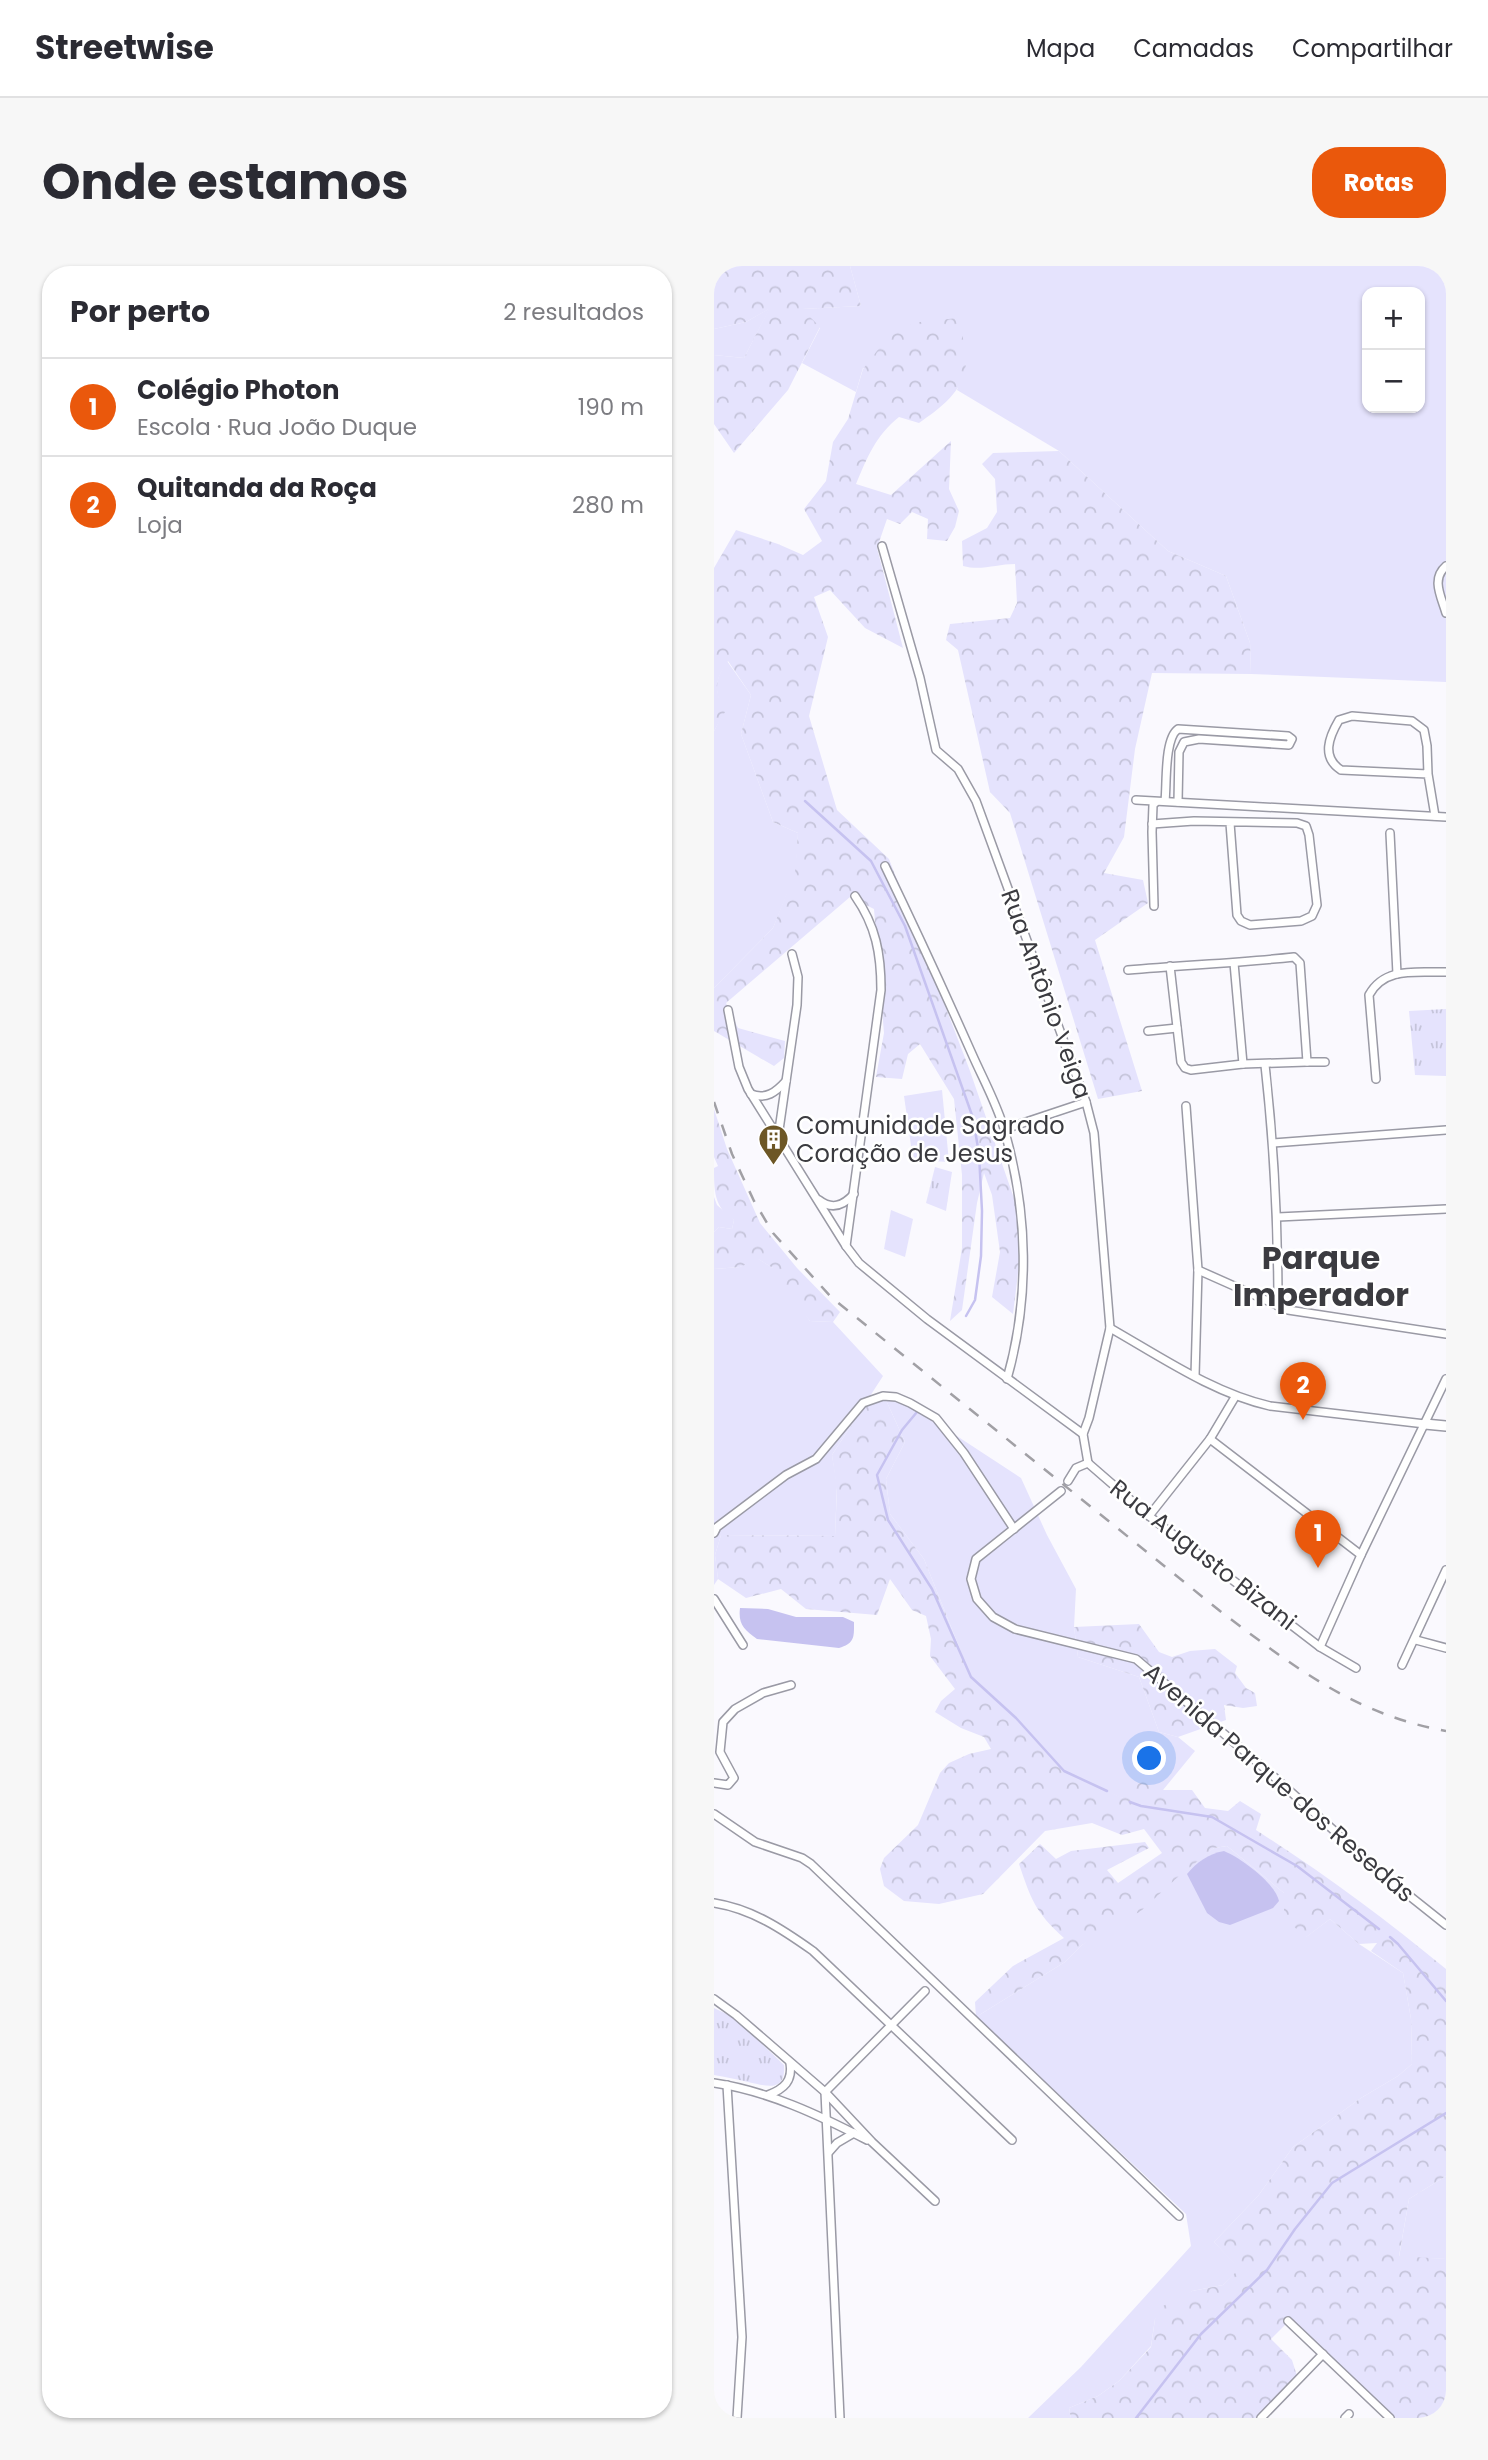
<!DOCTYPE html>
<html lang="pt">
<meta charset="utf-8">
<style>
body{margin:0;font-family:Poppins,sans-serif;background:#f7f7f7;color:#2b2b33}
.controls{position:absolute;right:21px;top:21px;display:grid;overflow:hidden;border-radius:14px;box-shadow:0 2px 5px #0004}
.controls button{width:63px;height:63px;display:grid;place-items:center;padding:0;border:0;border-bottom:2px solid #e1e1e2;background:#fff;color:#2b2b33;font:35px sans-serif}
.you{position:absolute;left:436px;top:1493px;width:24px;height:24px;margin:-18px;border:5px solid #fff;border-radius:50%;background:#1a73e8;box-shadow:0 0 0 10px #1a73e833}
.badge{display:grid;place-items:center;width:46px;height:46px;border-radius:50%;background:#ea580c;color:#fff;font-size:23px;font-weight:700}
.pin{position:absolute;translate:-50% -58px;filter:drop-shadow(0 2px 4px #0008)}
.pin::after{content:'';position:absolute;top:37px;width:24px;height:21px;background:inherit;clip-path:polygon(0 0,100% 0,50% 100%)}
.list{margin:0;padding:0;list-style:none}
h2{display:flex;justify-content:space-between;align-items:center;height:91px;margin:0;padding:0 28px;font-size:30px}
h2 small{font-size:23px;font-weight:400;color:#7c7c81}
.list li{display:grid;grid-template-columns:46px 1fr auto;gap:21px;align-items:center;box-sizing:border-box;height:98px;padding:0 28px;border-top:2px solid #e1e1e2}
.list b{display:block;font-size:26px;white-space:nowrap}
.list p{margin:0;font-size:23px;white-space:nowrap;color:#7c7c81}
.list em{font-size:23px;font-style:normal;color:#7c7c81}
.map{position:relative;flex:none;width:732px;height:2152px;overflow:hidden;border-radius:28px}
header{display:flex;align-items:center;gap:42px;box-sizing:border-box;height:98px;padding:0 35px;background:#fff;border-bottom:2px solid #e1e1e2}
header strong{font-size:33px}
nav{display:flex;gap:38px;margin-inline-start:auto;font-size:24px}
.intro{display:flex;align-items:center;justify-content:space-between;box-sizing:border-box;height:168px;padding:0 42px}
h1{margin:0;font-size:49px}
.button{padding:18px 32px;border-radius:28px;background:#ea580c;color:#fff;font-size:24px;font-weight:700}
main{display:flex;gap:42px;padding:0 42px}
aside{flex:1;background:#fff;border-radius:28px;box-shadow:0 2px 5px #0004}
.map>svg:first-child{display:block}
</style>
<header>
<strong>Streetwise</strong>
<nav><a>Mapa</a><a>Camadas</a><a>Compartilhar</a></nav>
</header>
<div class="intro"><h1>Onde estamos</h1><a class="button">Rotas</a></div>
<main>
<aside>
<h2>Por perto<small>2 resultados</small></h2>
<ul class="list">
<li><span class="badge">1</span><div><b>Colégio Photon</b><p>Escola · Rua João Duque</p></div><em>190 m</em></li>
<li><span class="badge">2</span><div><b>Quitanda da Roça</b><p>Loja</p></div><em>280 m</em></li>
</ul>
</aside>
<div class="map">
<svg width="732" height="2152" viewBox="0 0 732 2152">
<defs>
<pattern id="forest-crowns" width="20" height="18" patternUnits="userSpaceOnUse" patternTransform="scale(1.75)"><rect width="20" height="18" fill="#e5e3fd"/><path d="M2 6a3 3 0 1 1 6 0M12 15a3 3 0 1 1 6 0" fill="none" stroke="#c5c4da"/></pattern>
<pattern id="park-tufts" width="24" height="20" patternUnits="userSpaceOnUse" patternTransform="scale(1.75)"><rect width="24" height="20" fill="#e5e3fd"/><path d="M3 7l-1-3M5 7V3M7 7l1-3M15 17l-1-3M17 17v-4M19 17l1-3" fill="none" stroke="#c5c4da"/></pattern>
</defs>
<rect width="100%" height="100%" fill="#faf9fe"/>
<!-- grass -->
<g fill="#e5e3fd" fill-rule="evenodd">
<path d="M 136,0 L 732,0 L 732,416 L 537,408 L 536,377 L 512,310 L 454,285 L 345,185 L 243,124 L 252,97 L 149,102 L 142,126 L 88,97 L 106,62 L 87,43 L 147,40 ZM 653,26 L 706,26 L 706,142 L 653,142 Z"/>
<path d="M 56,42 L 30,92 L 0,89 L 0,63 L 32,56 Z"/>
<path d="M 13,395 L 37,429 L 27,468 L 59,556 L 84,567 L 82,606 L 59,662 L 0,722 L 0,465 L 10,446 C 0,423 0,416 13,395 Z"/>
<path d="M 228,824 L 235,896 L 199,894 L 190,830 Z"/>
<path d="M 0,931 L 3,939 L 20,954 L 18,963 L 5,961 L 0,966 Z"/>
<path d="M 177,944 L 199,953 L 191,991 L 170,983 Z"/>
<path d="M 43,992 L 59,1002 L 96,1055 L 119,1056 L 169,1110 L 118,1189 L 123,1219 L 121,1270 L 7,1269 L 1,1289 L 4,1313 L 0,1319 L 0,1003 L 26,1001 Z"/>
<path d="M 171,1132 L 194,1138 L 307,1212 L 333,1269 L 362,1323 L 360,1361 L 364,1391 L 425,1411 L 445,1466 L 464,1471 L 481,1485 L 449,1524 L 407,1532 L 350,1505 L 302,1452 L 257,1411 L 210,1293 L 176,1248 L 172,1213 L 191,1176 Z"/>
<path d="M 513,1580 L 570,1627 L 592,1671 L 616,1653 L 645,1678 L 689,1707 L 697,1753 L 698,1798 L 684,1810 L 647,1832 L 579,1881 L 544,1930 L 500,1976 L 526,2003 L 509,2019 L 478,2025 L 441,2053 L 437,2080 L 405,2115 L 384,2130 L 355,2142 L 357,2152 L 314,2152 L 367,2101 L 477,1980 L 472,1948 L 262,1751 L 351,1696 L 368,1679 L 500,1582 Z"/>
<path d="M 732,1910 L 732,1993 L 685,1991 L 695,1933 Z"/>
</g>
<!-- forest -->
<g fill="url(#forest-crowns)">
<path d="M 0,0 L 136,0 L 147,40 L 88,43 L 106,61 L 74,124 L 20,187 L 0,158 L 0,89 L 30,92 L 55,43 L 32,56 L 0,63 Z"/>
<path d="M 244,52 C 247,66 253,83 252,97 C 250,126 226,142 205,157 L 185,151 C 162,169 153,192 142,218 L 177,229 L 237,175 L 235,223 L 245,245 L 241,261 L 233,275 L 213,273 L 214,253 L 198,246 L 186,258 L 173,253 L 163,282 L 189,382 L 151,362 L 116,324 L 100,331 L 114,371 L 95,450 L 123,544 L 175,593 L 256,805 L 304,944 L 305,999 L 299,1048 L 278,1031 L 286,986 L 278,929 L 270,907 L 263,937 L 248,1044 L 236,1055 L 248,982 L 248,909 L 240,833 L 206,778 L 194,788 L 188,813 L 162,811 L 170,767 L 160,643 L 136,631 L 12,737 L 24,762 L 71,775 L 70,792 L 60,800 L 0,765 L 0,722 L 59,662 L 81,606 L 84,567 L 59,556 L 27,468 L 37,429 L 14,395 C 0,416 0,423 11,446 L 0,465 L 0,302 L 22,264 L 64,278 L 89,289 L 108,275 L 90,243 L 112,215 L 119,176 L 134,153 L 149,103 L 180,63 L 206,56 Z"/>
<path d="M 345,185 L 454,285 L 512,310 L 536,377 L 537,408 L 438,407 L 421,483 L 410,571 L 390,607 L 429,614 L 434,637 L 381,674 L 428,825 L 384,833 L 296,547 L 276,526 L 244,384 L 232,374 L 236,358 L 296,352 L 303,337 L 301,298 C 283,298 267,305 249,300 L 248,275 L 273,262 L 283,246 L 281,213 L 268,198 L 279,187 Z"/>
<path d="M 0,843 L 13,883 L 46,957 L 83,1002 L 126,1046 L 119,1056 L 96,1055 L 57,1009 L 59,1002 L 44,993 L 26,1001 L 0,1003 L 0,966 L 5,961 L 18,963 L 20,954 C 0,942 0,924 0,902 L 4,900 L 0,891 Z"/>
<path d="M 171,1132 L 191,1176 L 172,1213 L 176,1248 L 210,1293 L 257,1411 L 302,1452 L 350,1504 L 408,1532 L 434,1509 L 449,1524 L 478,1524 L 491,1542 L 514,1545 L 526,1535 L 547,1548 L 542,1564 C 609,1607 670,1652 732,1703 L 732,1910 L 695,1933 L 685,1990 L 732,1993 L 732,2152 L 677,2152 L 574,2056 L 557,2073 L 578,2094 L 584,2113 L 547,2152 L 357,2152 L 355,2142 L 384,2130 L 405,2115 L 437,2081 L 441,2053 L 449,2040 L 478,2025 L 509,2019 L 525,2003 L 500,1976 L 544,1930 L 579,1881 L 647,1832 L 684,1810 L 698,1798 L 697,1753 L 689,1707 L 657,1685 L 663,1677 L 645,1678 L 616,1653 L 591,1672 L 570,1650 L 570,1627 L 513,1580 L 500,1582 L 465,1610 L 427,1645 L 368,1679 L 351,1696 L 262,1751 L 261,1736 L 299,1700 L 350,1672 C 321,1646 317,1633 305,1598 L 326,1578 L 342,1593 L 357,1585 L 431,1576 L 435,1582 L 393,1604 L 404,1617 L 448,1587 L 430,1563 L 408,1569 L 378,1557 L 331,1565 L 269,1628 L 225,1638 L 190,1635 L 170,1620 L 166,1603 L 170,1592 L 204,1559 L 226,1507 L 235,1497 L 255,1488 L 277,1483 L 270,1471 L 247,1462 L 221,1446 L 227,1435 L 241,1423 L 216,1390 L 217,1373 L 212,1350 L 198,1344 L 176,1313 L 163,1349 L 92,1343 L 67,1323 L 32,1332 L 4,1313 L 1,1289 L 7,1269 L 121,1270 L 123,1224 L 118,1189 L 153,1135 Z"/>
<path d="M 425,1358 L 445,1386 L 458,1391 L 476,1385 L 501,1383 L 523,1400 L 521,1407 L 532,1422 L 541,1427 L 543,1440 L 529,1442 L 510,1439 L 512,1454 L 464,1471 L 445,1466 L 425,1411 L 364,1391 L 360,1361 Z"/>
</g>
<!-- park -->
<g fill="url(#park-tufts)">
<path d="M 732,743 L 732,810 L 701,809 L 695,745 Z"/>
<path d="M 221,901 L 238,906 L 232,945 L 212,937 Z"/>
<path d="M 0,1742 L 21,1752 L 70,1799 C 72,1827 52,1820 34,1816 C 23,1813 11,1811 0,1809 Z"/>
</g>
<!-- water -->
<g fill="#c6c2f0">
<path d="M 26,1342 L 54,1343 L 82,1351 L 129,1351 L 140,1356 C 140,1371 141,1377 125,1382 L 43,1373 C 30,1364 24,1358 26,1342 Z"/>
<path d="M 510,1585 C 527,1592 561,1617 565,1635 L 559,1642 L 516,1659 L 505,1656 L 493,1647 L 473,1608 C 483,1596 494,1588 510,1585 Z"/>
</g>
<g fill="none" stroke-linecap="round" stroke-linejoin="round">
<!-- stream -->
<g stroke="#c6c2f0" stroke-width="2.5">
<path d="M 91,535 L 157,595 L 191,660 L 259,852 L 265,888 L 268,945 L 267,990 L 261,1034 L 252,1050"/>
<path d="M 203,1146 L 188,1164 L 163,1209 L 174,1254 L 218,1323 L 257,1411 L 302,1452 L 350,1505 L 393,1525"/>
<path d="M 416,1536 L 427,1540 L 498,1551 L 583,1600 L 665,1663"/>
<path d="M 676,1671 L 684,1678 L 732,1735"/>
<path d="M 422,2152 L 487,2068 L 553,2004 L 581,1963 L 618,1917 L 732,1847"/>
</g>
<defs>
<g id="minor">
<path d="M 168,280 L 206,412 L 222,484 L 244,503 L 262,535 L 372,836 L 380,867 L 396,1062 L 375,1152 L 369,1168 L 374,1197"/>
<path d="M 732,300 C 717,313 727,330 732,347"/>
<path d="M 714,508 L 627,504 C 607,491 615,471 625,454 L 638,450 L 698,455 L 710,464 L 713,480 L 714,508 L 721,550"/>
<path d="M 422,534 L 732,551"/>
<path d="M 451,535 C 453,518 450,473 464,463 L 574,470 L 578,473 L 575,479 L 485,473 L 470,476 L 465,486 L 464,536"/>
<path d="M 438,558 L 480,555 L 583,557 L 592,560 L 595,569 L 603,639 L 598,650 L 587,655 L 536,659 L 527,655 L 523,649 L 516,557"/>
<path d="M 676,567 L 683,708"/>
<path d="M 171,600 C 201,662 230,725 258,788 C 269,813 284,840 291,866 C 314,947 316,1032 293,1113"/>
<path d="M 440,640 L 438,566 L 439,539 L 442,536"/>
<path d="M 520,697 L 529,798"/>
<path d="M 414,704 C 470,699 525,697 580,691 L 586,697 L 593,796 L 529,798 L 477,804 L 471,802 L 467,796 L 456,700"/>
<path d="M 14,744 L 25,801 L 34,823 L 132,980 L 145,997 L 213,1053 L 369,1168"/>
<path d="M 434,765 L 463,762"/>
<path d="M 593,796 L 611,796"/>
<path d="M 551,799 C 560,879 564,959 564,1040"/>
<path d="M 662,813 L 655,729 C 671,700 703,707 732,706"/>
<path d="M 37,828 C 52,834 62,826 72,815"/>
<path d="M 472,840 L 484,1004 L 481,1110"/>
<path d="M 291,863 L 372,836"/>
<path d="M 64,871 L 83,739 L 84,711 L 78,688"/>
<path d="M 559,877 L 732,864"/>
<path d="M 105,934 C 118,944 129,940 140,928"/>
<path d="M 564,951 L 732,943"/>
<path d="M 132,980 L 167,724 C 167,688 162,660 141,630"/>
<path d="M 484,1004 L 574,1044 L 732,1068"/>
<path d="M 396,1062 C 447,1091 499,1127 556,1140 L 711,1158"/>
<path d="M 496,1173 L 647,1289"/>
<path d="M 374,1197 L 435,1250 L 606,1381 L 642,1402"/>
<path d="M 354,1215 L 362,1202 L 374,1197"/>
<path d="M 347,1225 L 262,1293 L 257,1313 L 263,1333 L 279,1351 L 301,1363 L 422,1393 L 549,1501 L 673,1612 L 732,1659"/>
<path d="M 435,1250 L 496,1173 L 521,1131"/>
<path d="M 0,1267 L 3,1261 L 72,1209 L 102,1193 L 149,1137 L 169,1130 L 182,1131 L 196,1137 L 222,1152 L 250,1187 L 300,1263"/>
<path d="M 0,1333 L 29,1379"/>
<path d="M 702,1374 L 732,1382"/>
<path d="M 606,1381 L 647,1289 L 732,1113"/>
<path d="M 688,1399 L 732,1304"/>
<path d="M 0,1517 L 14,1519 L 20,1512 L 6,1486 L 9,1456 L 21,1443 L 49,1427 L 77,1419"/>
<path d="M 0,1548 L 41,1576 L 88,1592 L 97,1598 L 465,1950"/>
<path d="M 0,1637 C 38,1643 68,1663 99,1685 L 298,1874"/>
<path d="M 0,1733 L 22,1749 L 111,1826 L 158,1876 L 221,1935"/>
<path d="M 0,1817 C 54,1825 105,1849 153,1874"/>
<path d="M 13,1819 L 28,2071 L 23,2152"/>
<path d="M 54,1829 C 70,1823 79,1815 76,1797"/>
<path d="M 115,1886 L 123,1877 L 140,1867"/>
<path d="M 574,2055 L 676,2152"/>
<path d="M 126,2152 L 111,1826 L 211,1725"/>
<path d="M 547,2152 L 609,2088"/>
<path d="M 631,2152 L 635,2148"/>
</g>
<path id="tertiary" d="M 711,1158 L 732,1160"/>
</defs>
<!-- minor casing -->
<use href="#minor" stroke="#9a9aa5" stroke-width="10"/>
<!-- tertiary casing -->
<use href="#tertiary" stroke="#9a9aa5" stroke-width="12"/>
<!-- minor -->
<use href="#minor" stroke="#fff" stroke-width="7"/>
<!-- tertiary -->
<use href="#tertiary" stroke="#fff" stroke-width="9"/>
<!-- rail -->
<path stroke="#a1a0a5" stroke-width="2.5" stroke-dasharray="12 12" stroke-linecap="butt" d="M 0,836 L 18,888 L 40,935 L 59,967 L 117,1031 L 506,1345 C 579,1400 639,1448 732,1465"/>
</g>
<!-- icons -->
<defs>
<symbol id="building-pin" viewBox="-11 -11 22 30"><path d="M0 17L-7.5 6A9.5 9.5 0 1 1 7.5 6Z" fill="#6d5726" stroke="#fff"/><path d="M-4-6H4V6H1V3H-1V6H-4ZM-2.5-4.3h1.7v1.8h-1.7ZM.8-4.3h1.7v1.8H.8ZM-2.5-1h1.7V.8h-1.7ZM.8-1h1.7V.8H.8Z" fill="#fff"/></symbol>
</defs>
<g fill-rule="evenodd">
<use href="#building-pin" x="42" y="856" width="35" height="47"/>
</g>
<g text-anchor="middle" stroke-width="5" stroke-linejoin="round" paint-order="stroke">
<!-- street labels -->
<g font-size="24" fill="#3b3b40" stroke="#fff">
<text transform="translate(332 728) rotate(70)" y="8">Rua Antônio Veiga</text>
<text transform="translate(489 1289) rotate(38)" y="8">Rua Augusto Bizani</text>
<text transform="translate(565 1517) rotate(41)" y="8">Avenida Parque dos Resedás</text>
</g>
<!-- poi labels -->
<g font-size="24" fill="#3b3b40" stroke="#fff" text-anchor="start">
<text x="82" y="868">Comunidade Sagrado<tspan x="82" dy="28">Coração de Jesus</tspan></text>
</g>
<!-- district labels -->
<g font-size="32" font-weight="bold" fill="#3b3b40" stroke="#fff">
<text x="607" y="1003">Parque<tspan x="607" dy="37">Imperador</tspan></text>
</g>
</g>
</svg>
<div class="controls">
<button>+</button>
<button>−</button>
</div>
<div class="you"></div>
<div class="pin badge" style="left:604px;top:1302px">1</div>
<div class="pin badge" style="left:589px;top:1154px">2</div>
</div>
</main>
